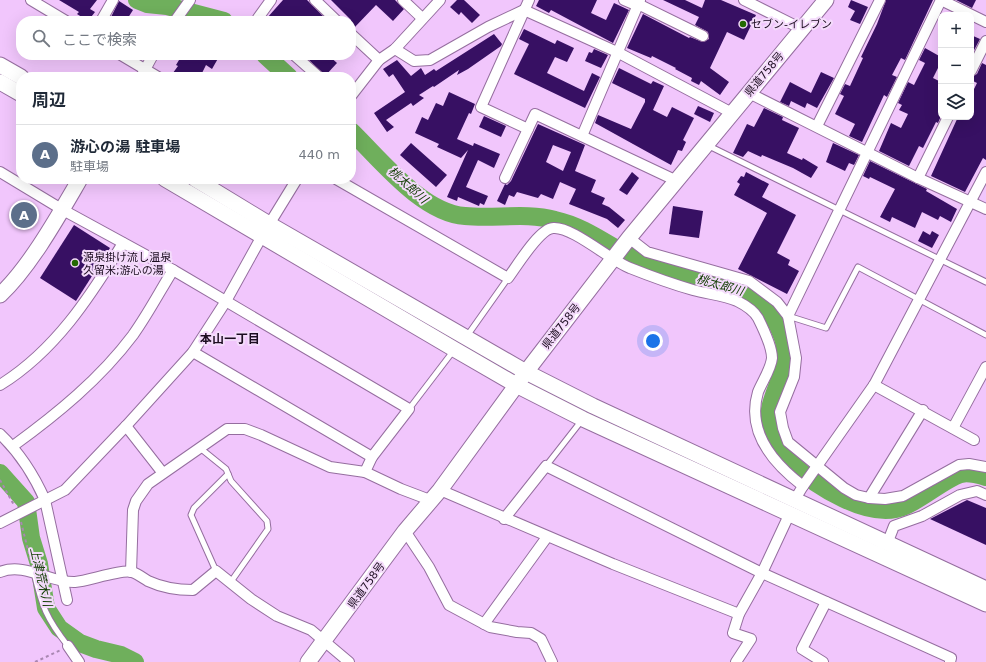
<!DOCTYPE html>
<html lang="ja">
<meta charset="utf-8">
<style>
body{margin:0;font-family:"DejaVu Sans","Noto Sans JP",sans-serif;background:#f2f2f3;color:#1f2937}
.controls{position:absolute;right:12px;top:12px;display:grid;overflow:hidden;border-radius:8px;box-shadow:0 4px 16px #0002}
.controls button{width:36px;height:36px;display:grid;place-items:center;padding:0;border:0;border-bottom:1px solid #e0e1e3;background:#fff;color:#1f2937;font:20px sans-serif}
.you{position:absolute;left:653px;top:341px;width:14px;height:14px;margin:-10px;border:3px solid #fff;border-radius:50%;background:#1a73e8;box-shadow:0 0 0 6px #1a73e833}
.badge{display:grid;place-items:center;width:26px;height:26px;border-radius:50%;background:#7c3aed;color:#fff;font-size:13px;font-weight:700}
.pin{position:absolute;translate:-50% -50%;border:2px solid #fff;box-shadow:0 1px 4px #0006}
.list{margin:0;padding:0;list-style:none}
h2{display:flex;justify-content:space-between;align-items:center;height:52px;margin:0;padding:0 16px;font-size:17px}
h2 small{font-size:13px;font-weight:400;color:#747a83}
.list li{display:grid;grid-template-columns:26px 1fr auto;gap:12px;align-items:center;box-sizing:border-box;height:60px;padding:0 16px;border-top:1px solid #e0e1e3}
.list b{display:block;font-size:15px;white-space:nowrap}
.list p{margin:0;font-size:13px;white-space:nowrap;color:#747a83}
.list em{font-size:13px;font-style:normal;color:#747a83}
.icon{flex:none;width:22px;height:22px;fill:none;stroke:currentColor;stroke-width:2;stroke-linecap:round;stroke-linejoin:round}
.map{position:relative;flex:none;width:986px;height:662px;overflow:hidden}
.search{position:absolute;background:#fff;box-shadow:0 4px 16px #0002;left:16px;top:16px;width:340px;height:44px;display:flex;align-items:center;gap:10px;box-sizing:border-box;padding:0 14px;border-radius:16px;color:#747a83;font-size:15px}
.panel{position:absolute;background:#fff;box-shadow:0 4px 16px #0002;left:16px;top:72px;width:340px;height:112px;border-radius:16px}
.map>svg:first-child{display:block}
</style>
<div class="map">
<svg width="986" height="662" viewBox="0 0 986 662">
<rect width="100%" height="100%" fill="#f1c6fc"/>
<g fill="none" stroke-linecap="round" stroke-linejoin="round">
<!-- river -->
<g stroke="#6faf5c" stroke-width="18">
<path d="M 137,0 L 147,4 L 167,6 L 224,21"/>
<path d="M 265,55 L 289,77"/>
<path d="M 351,131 C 381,160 422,213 465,216 C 495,219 526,212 555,220 C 592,228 620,256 655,268 C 669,272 683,276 697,279 C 714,283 735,284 750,294 C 764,302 771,312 778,326 C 780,331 783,337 784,342 C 793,386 741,415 790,462 C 814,485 870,522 905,506 C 922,499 945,479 961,474 C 968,472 979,475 986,477"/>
<path d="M 0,473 L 26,502 L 31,538 L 39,564 L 46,608 L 59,628 L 80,643 L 96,649 L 121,655 L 135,662"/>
</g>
</g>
<!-- building -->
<g fill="#371063" fill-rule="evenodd">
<path d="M 59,0 L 97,0 L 90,9 L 95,12 L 88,21 L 77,14 L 79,12 Z"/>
<path d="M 283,0 L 307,0 L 328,21 L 267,21 L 267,18 Z"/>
<path d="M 331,0 L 395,0 L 404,9 L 393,21 L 376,5 L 354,28 L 351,28 L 351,20 Z"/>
<path d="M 457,0 L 464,0 L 480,15 L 472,23 L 461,12 L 459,15 L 450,7 Z"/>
<path d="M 539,0 L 597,0 L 591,13 L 606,20 L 614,3 L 629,10 L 613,43 L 551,10 L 549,13 L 536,6 Z"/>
<path d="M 663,0 L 685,0 L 702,8 L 705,0 L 721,0 L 756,15 L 744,40 L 727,32 L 710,68 L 729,82 L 720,95 L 701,81 L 699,85 L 691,81 L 692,78 L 675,69 L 676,68 L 652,56 L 651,58 L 627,48 L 643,14 L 689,38 L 690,37 L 703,42 L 709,39 L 708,32 L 695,25 L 699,17 Z"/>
<path d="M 851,0 L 868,7 L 860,24 L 850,20 L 855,11 L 848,7 Z"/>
<path d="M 886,0 L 933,0 L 905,60 L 901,58 L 892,75 L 897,77 L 887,97 L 884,95 L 862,142 L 849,136 L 855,124 L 835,114 L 844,96 L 840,94 L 845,84 L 850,86 L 863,58 L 861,57 L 877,24 Z"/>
<path d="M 956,0 L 976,0 L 972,8 Z"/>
<path d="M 119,1 L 133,10 L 126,21 L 109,21 Z"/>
<path d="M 524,29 L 555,44 L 557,40 L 574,48 L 567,62 L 555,57 L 547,73 L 584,91 L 592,73 L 600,77 L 585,108 L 514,74 L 529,44 L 519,39 Z"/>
<path d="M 494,34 L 502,44 L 501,46 L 468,69 L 457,75 L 459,70 L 434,87 L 433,86 L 419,95 L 424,98 L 413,106 L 411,103 L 386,120 L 394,127 L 387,132 L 374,113 L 405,92 L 393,74 L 389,77 L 383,69 L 397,60 L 411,76 L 421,68 L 425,75 L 434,69 L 436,71 Z"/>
<path d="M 971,35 L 980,39 L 971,56 Z"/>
<path d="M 925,48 L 941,57 L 941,62 L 933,78 L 941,82 L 941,116 L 938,123 L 936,122 L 923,148 L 919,146 L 909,166 L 879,151 L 891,123 L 901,128 L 908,114 L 899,110 L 902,105 L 898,103 L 908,82 L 914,85 L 925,63 L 919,60 Z"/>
<path d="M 594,49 L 608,55 L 601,68 L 585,61 L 589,52 L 592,53 Z"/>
<path d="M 182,55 L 220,55 L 212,69 L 206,65 L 200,77 L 170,77 L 178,66 L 176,65 Z"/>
<path d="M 304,55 L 328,55 L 337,63 L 325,76 Z"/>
<path d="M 982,63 L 986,65 L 986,160 L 983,158 L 965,192 L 931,176 L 958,117 L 971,117 L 971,95 L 977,83 L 971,80 L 971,77 L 977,74 Z"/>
<path d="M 619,68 L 651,84 L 653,81 L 664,86 L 653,110 L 667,117 L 672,107 L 694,118 L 683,140 L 686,142 L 682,151 L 678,150 L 671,165 L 595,123 L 598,115 L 631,129 L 645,102 L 645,99 L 612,83 Z"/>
<path d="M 821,72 L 834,78 L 817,108 L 807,103 L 805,108 L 791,101 L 789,106 L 780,102 L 790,82 L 811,93 Z"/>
<path d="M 449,92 L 475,104 L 471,114 L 469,113 L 457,139 L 473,146 L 474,143 L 500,154 L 494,168 L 478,160 L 466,187 L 488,196 L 484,205 L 480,203 L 479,206 L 458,197 L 457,201 L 447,197 L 468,150 L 461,158 L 437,147 L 439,144 L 415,133 L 422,117 L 428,120 L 436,103 L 443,106 Z"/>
<path d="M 698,106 L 714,113 L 710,122 L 694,114 Z"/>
<path d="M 764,108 L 783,117 L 782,120 L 799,128 L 787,153 L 802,160 L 803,158 L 818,167 L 811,178 L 793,168 L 762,155 L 761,157 L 748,151 L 743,157 L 733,153 L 747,124 L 754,127 Z"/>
<path d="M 484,116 L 506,126 L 501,137 L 479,127 Z"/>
<path d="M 538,124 L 585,145 L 575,171 L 596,180 L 591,192 L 605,198 L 602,204 L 609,207 L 625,220 L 618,228 L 607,219 L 569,204 L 576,189 L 560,182 L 553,199 L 541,194 L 538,198 L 517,192 L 514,197 L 509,195 L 505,205 L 497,201 L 505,184 L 507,185 L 511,181 ZM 553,145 L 571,152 L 563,171 L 546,162 Z"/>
<path d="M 411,143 L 447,175 L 436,187 L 400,155 Z"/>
<path d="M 833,143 L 859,155 L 854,165 L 849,163 L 845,171 L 826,162 Z"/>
<path d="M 870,161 L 927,189 L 926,191 L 957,209 L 951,222 L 940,216 L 938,220 L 922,212 L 915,228 L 892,217 L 890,222 L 880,217 L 895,189 L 870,177 L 869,179 L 863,176 Z"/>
<path d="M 632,172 L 639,178 L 627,195 L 619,190 Z"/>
<path d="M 746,172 L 769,184 L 762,197 L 796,215 L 777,253 L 790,260 L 788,265 L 799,271 L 787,294 L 738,269 L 767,213 L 734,195 L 740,184 L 737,182 L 741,176 L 744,177 Z"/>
<path d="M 673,206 L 703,211 L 699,238 L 669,234 Z"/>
<path d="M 74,225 L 110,248 L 76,301 L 40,278 Z"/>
<path d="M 923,231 L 930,235 L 932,231 L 939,235 L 932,248 L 918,241 Z"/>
<path d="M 967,500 L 986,508 L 986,545 L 930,519 Z"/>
</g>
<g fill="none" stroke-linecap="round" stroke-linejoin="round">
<defs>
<g id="lane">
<path d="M 709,146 L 986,282"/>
<path d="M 788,316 L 826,328 L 858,267 L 986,335"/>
<path d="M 467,336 L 508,278"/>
<path d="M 409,409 L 454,350"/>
<path d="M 200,448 L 226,469 L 231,481 L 267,521 L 268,529 L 230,583"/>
<path d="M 546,466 L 582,420"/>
<path d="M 216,571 L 191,515 L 194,508 L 228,474"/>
<path d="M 34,573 C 42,606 46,618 68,646"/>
</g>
<g id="street">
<path d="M 31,0 L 66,21"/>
<path d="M 315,0 L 337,21"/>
<path d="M 403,0 L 422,18"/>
<path d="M 529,0 L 481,107 L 528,129 L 535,114 L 677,181"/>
<path d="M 624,0 L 638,6"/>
<path d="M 744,0 L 802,29"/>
<path d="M 941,0 L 986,22"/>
<path d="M 638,4 L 703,36"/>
<path d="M 101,21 L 113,0"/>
<path d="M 175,21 L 190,0"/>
<path d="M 261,21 L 258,18 L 271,0"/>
<path d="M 351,34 L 379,60"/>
<path d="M 395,49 L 414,61 L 430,60 L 488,27 L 524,10 L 617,52 L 732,113"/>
<path d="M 121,55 L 158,77"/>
<path d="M 294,55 L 319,77"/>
<path d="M 971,71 L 986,41"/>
<path d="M 141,77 L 153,55"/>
<path d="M 749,93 L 918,178 L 986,209"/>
<path d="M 351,96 L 379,60 L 395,49 L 440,0"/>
<path d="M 817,126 L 880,0"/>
<path d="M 582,136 L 640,0"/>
<path d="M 0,172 L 63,210 L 173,270 L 409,409 L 372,457 L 365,472"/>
<path d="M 505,178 L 528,129"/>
<path d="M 918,178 L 948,117"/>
<path d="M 336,179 L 508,278 C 517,266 539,229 553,228 C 572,226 611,261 630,268 C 650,276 672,284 693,290 C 707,294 724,295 737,301 C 745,305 754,311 758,318 C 763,328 772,347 772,358 C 771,369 762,382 758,392 C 746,432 774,464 803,486 L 794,501"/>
<path d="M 629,238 L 647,252 L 749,281 L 777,302 L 788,316 L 796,358 L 794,377 L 780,412 L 783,428 L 788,442 L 844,488 L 856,495 L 869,498 L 885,499 L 903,496 L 959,465 L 969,464 L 986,467"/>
<path d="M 788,316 L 941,0"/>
<path d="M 193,352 L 372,457"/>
<path d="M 0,385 C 55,351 90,297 123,243"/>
<path d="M 874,385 L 974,440"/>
<path d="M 126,426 L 162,472"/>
<path d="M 953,428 L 986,367"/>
<path d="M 0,434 C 20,453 34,475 45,500 L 67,600"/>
<path d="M 13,446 C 57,414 100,379 133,335 C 148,314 160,291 173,270"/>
<path d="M 803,486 L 874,385 L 986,172"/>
<path d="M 440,490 L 613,564 L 739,614"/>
<path d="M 869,498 L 923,410"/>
<path d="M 504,519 L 546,466 L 762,573 L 951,658 L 950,662"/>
<path d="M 0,523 L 65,490 L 126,426 L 193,352 L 226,301 L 262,236 L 297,179"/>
<path d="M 405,531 L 429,567 L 449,605 L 490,627 L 517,632 L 531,633 L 541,639 L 552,662"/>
<path d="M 887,544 L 894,526 L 922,516 L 960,495 L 977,491 L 986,495"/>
<path d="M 0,572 C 25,562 50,583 75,582 C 88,581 122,569 132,572 C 138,574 143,578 148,581 C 163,588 177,590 193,590 L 216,571 L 251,599 L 277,616 L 311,630 L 349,662"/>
<path d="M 131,572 L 133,510 L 136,501 L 148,484 L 227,429 L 245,429 L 261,435 L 330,467 L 365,472 L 401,489 L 430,500"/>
<path d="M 484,624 L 547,537"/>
<path d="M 68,646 L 79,662"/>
<path d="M 736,662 L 751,639 L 733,633 L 739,614 L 762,573 L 789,515"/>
<path d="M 823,662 L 802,649 L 826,602"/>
</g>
<g id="secondary">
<path d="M 0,65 L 21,77"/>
<path d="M 0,82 L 21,94"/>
<path d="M 165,179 L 454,349 L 518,386 L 583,419 L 986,604"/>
<path d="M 195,179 L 269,224 L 526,372 L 593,406 L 986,589"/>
<path d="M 0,295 C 30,267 59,215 80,179"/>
<path d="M 308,662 L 405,531 L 440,490 L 526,372 L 629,238 L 826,0"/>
</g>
</defs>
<!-- lane casing -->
<use href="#lane" stroke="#956e9f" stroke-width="7"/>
<!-- street casing -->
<use href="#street" stroke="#956e9f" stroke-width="12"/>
<!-- secondary casing -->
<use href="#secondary" stroke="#956e9f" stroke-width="17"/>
<!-- path -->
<g stroke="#a987b1" stroke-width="2" stroke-dasharray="3 3" stroke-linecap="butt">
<path d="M 0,480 L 14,505"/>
<path d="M 21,522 L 31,562"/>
<path d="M 35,662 L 61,650"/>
</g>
<!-- lane -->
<use href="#lane" stroke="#fff" stroke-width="5"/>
<!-- street -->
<use href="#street" stroke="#fff" stroke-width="10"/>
<!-- secondary -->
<use href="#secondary" stroke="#fff" stroke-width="15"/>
</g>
<!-- markers -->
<g fill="#246a03" stroke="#f4dbfb" stroke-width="1.5">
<circle cx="743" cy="24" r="4"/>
<circle cx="75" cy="263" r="4"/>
</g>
<g text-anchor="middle" stroke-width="4" stroke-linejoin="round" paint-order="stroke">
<!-- poi labels -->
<g font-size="11" fill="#1c0d20" stroke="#f4dbfb" text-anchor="start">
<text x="751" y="28">セブン-イレブン</text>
<text x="83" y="261">源泉掛け流し温泉<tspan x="83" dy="13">久留米;游心の湯</tspan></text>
</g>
<!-- street labels -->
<g font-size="11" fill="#1c0d20" stroke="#f4dbfb">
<text transform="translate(764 74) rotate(-50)" y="4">県道758号</text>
<text transform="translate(561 326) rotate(-52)" y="4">県道758号</text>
<text transform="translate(366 585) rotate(-54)" y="4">県道758号</text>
</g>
<!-- water labels -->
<g font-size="12" font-style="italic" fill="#103c00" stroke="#f4dbfb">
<text transform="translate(408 185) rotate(42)" y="4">桃太郎川</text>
<text transform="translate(720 285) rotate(16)" y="4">桃太郎川</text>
<text transform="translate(41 577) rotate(77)" y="4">上津荒木川</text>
</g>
<!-- neighbourhood labels -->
<g font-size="12" font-weight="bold" fill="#1c0d20" stroke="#f4dbfb">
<text x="230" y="343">本山一丁目</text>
</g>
</g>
</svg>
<div class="controls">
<button>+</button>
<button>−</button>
<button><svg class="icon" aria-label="layers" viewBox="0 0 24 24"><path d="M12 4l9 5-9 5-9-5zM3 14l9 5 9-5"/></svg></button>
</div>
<div class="you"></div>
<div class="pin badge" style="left:24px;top:215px;background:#5c6f8a">A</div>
<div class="search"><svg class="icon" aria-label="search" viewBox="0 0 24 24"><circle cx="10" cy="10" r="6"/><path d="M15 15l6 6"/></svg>ここで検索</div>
<section class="panel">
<h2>周辺<small></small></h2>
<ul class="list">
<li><span class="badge" style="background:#5c6f8a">A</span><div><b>游心の湯 駐車場</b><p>駐車場</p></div><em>440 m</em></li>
</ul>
</section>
</div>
